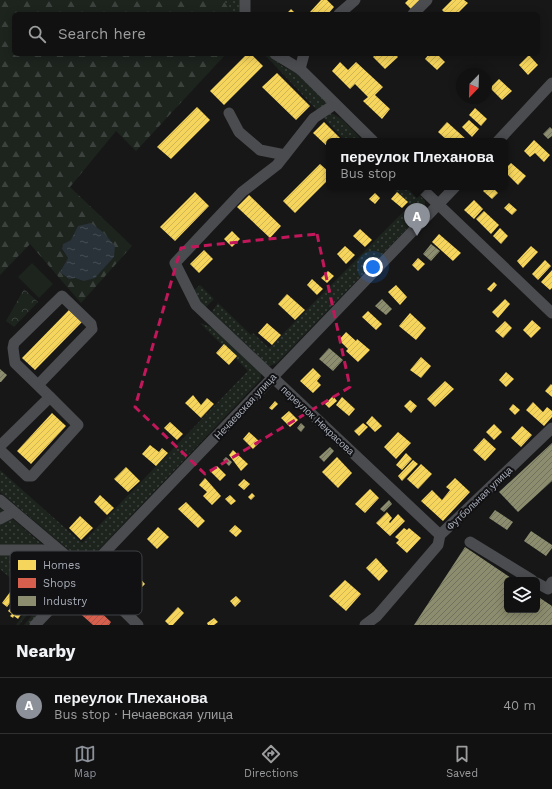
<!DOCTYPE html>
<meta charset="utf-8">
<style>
body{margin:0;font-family:"Work Sans",sans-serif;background:#1e1f1f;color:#f1f3f6}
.controls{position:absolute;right:12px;bottom:12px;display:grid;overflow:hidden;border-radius:6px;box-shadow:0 2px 10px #0003}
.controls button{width:36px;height:36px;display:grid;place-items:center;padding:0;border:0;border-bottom:1px solid #303131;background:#111;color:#f1f3f6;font:20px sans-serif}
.compass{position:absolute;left:456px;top:68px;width:36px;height:36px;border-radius:50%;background:#111;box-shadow:0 2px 10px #0003;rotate:203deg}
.you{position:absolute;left:373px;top:267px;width:14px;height:14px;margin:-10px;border:3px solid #fff;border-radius:50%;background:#1a73e8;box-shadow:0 0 0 6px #1a73e833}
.badge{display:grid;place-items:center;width:26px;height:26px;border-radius:50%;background:#8c9099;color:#fff;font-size:13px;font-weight:700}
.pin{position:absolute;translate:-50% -33px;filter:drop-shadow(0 1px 2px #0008)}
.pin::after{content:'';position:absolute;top:21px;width:14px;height:12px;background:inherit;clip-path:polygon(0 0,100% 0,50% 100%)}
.popup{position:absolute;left:326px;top:138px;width:182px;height:52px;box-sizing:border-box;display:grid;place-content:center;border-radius:6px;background:#111;filter:drop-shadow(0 1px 3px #0005);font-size:13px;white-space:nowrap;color:#9c9d9f}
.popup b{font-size:15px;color:#f1f3f6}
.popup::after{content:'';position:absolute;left:50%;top:100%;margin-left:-8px;border:8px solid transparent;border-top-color:#111}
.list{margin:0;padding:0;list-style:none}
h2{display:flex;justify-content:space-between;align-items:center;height:52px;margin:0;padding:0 16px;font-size:17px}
h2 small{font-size:13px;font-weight:400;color:#9c9d9f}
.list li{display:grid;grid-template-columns:26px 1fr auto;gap:12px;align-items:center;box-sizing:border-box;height:56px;padding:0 16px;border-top:1px solid #303131}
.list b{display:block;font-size:15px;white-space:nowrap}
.list p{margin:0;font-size:13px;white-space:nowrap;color:#9c9d9f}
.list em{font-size:13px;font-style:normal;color:#9c9d9f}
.icon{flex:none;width:22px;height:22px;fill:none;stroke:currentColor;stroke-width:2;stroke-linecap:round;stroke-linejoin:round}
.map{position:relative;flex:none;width:552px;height:625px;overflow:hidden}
.search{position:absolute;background:#111;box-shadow:0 2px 10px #0003;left:12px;right:12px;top:12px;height:44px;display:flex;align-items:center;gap:10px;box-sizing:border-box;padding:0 14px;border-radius:6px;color:#9c9d9f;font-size:15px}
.sheet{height:108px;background:#111}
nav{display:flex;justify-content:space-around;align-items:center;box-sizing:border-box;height:56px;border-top:1px solid #303131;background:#111;font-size:11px;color:#9c9d9f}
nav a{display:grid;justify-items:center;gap:2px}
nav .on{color:#8c9099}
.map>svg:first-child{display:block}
</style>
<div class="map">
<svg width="552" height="625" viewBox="0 0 552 625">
<defs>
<pattern id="grass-dots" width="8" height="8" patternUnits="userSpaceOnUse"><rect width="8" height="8" fill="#1d241e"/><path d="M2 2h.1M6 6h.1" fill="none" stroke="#3b413d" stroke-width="1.8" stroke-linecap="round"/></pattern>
<pattern id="forest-firs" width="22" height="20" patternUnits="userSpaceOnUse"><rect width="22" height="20" fill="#1d241e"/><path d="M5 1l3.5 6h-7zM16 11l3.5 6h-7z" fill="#3b413d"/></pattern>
<pattern id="park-crowns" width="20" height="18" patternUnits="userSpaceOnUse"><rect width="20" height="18" fill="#1d241e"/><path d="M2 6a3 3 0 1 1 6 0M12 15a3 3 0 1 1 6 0" fill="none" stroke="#3b413d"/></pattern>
<pattern id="water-ripples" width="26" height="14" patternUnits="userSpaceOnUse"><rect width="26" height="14" fill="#2a3239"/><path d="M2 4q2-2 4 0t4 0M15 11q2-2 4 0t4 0" fill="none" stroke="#464d54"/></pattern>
<pattern id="homes-hatch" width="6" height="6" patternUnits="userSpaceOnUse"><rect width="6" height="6" fill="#f6d55c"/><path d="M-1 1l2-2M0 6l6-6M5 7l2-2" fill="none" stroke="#cfb555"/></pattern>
<pattern id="shops-hatch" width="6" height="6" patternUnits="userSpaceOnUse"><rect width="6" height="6" fill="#d6604d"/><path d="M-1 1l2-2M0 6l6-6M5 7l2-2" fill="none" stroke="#ad5548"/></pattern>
<pattern id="industry-hatch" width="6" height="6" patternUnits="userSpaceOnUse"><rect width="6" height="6" fill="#8c8c6e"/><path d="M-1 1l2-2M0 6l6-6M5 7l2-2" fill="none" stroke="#71725e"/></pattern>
</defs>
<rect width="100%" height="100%" fill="#171717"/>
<!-- grass -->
<g fill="url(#grass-dots)">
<path d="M 223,0 L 242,0 L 242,14 L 232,14 Z"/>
<path d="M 264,54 L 269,54 L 282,66 L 295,72 L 327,103 L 318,111 Z"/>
<path d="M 331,113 L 342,119 L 363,141 L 345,141 L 322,116 Z"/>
<path d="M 391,187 L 411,187 L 425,201 L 424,211 L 276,364 L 268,366 L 211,313 L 218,303 L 251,335 L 253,333 L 269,348 L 410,205 Z"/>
<path d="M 200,285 L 214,299 L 205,308 L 192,292 Z"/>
<path d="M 200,323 L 216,329 L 261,374 L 261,379 L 90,559 L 77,557 L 0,492 L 0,470 L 82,543 L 248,371 Z"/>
<path d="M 0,508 L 44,546 L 21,571 L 46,591 L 19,625 L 16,625 L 35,599 L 0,569 Z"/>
<path d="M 49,595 L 51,597 L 30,625 L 24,625 Z"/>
</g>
<!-- forest -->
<path fill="url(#forest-firs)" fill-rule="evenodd" d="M 0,0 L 223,0 L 232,14 L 14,14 L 14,54 L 226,54 L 136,151 L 116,131 L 70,187 L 132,246 L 81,303 L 30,244 L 0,275 ZM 71,240 L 114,257 C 91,282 93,285 60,272 L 68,258 L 62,250 L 63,244 Z"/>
<!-- park -->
<path fill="url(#park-crowns)" d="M 24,289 L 38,302 L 14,327 L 6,321 Z"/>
<!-- pitch -->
<path fill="#1d241e" d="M 32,263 L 53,284 L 39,298 L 18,277 Z"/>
<!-- water -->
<path fill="url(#water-ripples)" d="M 91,223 L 104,233 L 115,246 L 114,257 L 95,278 L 84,281 L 75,278 L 69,279 L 60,272 L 68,258 L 62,249 L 63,244 L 71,240 L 78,226 Z"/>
<!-- homes -->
<g fill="url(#homes-hatch)">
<path d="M 321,0 L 327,0 L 334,7 L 328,14 L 313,14 L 310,12 Z"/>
<path d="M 408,0 L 422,0 L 412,10 L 405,3 Z"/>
<path d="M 452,0 L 464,0 L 468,3 L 457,14 L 446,14 L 442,10 Z"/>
<path d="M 291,9 L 296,14 L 286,14 Z"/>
<path d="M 247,54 L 251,54 L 263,66 L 224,105 L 210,91 Z"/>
<path d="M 376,54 L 395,54 L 398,57 L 385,69 L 373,57 Z"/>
<path d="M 429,54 L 437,54 L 445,62 L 437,70 L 425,59 Z"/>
<path d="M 529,55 L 538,65 L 528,75 L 519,65 Z"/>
<path d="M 340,62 L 348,70 L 356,62 L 383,87 L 375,95 L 390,109 L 382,119 L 363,101 L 368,97 L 355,84 L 350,89 L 332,71 Z"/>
<path d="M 277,73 L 310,106 L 296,120 L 262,87 Z"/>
<path d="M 499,79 L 512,91 L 502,100 L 490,88 Z"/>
<path d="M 197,107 L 210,120 L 171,159 L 157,147 Z"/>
<path d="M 475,108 L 487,119 L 481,126 L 469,115 Z"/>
<path d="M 469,120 L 479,129 L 472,137 L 462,127 Z"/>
<path d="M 324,122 L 343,141 L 329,141 L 329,148 L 313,133 Z"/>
<path d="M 447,122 L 467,140 L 466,141 L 448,141 L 438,132 Z"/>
<path d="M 534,140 L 550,155 L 544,162 L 535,153 L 530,157 L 524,151 Z"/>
<path d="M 511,163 L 526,176 L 518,185 L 505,172 L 505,169 Z"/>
<path d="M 320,164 L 329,172 L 329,179 L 295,213 L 283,201 Z"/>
<path d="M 487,187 L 492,187 L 498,193 L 492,199 L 483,191 Z"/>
<path d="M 195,192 L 209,206 L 175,241 L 160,227 Z"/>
<path d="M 397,192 L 408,202 L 402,208 L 391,199 Z"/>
<path d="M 375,193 L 380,198 L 375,204 L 369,199 Z"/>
<path d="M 249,195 L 281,226 L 270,238 L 237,207 Z"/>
<path d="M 474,200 L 483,209 L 474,219 L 464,210 Z"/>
<path d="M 509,203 L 517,210 L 512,215 L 504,208 Z"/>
<path d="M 484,211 L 499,225 L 491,234 L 476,219 Z"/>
<path d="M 500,228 L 508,236 L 501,244 L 493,236 Z"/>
<path d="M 360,229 L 372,240 L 365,247 L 353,236 Z"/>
<path d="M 232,231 L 240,239 L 232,247 L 224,239 Z"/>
<path d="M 439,234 L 461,253 L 453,261 L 432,242 Z"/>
<path d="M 345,246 L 355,255 L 346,264 L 337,254 Z"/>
<path d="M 531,246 L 538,252 L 523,268 L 517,261 Z"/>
<path d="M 204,250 L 213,259 L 199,273 L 190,264 Z"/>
<path d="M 418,258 L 425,264 L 418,271 L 412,265 Z"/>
<path d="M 545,260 L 551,266 L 538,280 L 532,274 Z"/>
<path d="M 552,270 L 552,288 L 550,290 L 541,282 Z"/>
<path d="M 328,271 L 334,276 L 327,283 L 321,278 Z"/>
<path d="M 312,279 L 323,289 L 317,295 L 307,285 Z"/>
<path d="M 494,282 L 497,285 L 491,292 L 487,289 Z"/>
<path d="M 396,285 L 407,297 L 400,305 L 388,292 Z"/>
<path d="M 287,294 L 305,310 L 295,320 L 278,304 Z"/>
<path d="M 505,299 L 510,304 L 498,318 L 492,312 Z"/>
<path d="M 69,310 L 82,322 L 35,370 L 22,358 Z"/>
<path d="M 368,311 L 382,324 L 376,330 L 362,317 Z"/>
<path d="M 410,313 L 426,328 L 416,340 L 399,326 Z"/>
<path d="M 532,320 L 541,328 L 531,338 L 523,330 Z"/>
<path d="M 505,321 L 512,328 L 503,338 L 495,331 Z"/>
<path d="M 267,323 L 281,335 L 272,345 L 258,333 Z"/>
<path d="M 346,332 L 356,341 L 357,339 L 370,350 L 358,362 L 346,351 L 348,349 L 339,340 Z"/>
<path d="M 224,344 L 237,356 L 229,365 L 216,353 Z"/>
<path d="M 421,357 L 431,366 L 421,378 L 410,370 Z"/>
<path d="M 313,368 L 321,376 L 317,381 L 321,385 L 313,393 L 300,381 Z"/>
<path d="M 506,372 L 514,379 L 506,387 L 499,380 Z"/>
<path d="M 445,381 L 454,389 L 435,407 L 427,399 Z"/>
<path d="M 551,384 L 552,385 L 552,397 L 545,391 Z"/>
<path d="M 193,395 L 201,405 L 207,398 L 214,404 L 201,418 L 185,403 Z"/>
<path d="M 333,396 L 337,401 L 329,408 L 325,404 Z"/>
<path d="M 342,397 L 355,409 L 349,416 L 336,405 Z"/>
<path d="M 410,400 L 417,406 L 411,413 L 404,406 Z"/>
<path d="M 275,401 L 278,404 L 272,410 L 269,408 Z"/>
<path d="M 533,402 L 543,412 L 547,407 L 552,411 L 552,417 L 544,426 L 526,410 Z"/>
<path d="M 513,404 L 520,410 L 515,415 L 509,409 Z"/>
<path d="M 289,411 L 298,420 L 290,427 L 281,418 Z"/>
<path d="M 52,413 L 66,426 L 31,464 L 17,451 Z"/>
<path d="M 372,416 L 382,426 L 375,432 L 366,423 Z"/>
<path d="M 170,422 L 183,434 L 177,440 L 164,428 Z"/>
<path d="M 363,423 L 368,427 L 359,436 L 354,431 Z"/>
<path d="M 494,424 L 502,432 L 494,440 L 486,432 Z"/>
<path d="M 522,426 L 532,435 L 521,447 L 511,438 Z"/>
<path d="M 249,432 L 260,442 L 253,449 L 243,439 Z"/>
<path d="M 398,432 L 411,443 L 396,459 L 384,447 Z"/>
<path d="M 484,438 L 496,449 L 485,461 L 473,450 Z"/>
<path d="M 150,445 L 159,452 L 162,448 L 168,453 L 156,466 L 142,454 Z"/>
<path d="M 233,450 L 248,464 L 241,471 L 229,455 Z"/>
<path d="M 406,453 L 412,459 L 402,470 L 396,465 Z"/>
<path d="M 337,457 L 352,473 L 338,488 L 322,472 Z"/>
<path d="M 413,460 L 418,464 L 402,481 L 398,476 Z"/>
<path d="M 421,464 L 432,474 L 418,489 L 407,479 Z"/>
<path d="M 217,466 L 226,475 L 220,481 L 211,472 Z"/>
<path d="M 126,467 L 140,481 L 128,492 L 114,479 Z"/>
<path d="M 205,478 L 221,496 L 212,505 L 203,496 L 207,492 L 199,485 Z"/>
<path d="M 455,478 L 470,492 L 443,521 L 421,501 L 432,490 L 442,500 L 450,490 L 446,487 Z"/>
<path d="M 244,479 L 250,484 L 244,490 L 238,485 Z"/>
<path d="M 370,489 L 379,498 L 365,513 L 355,504 Z"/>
<path d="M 252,493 L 255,496 L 251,500 L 248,497 Z"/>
<path d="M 100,495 L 114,508 L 107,515 L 94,502 Z"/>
<path d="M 230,495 L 236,501 L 231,505 L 225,499 Z"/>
<path d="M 186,502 L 205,521 L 198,528 L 178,509 Z"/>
<path d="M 387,512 L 392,518 L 389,522 L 390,523 L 398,514 L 405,521 L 390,536 L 376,523 Z"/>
<path d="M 80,516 L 93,528 L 81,540 L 69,528 Z"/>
<path d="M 235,525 L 242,531 L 236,537 L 229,531 Z"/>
<path d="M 158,527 L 169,537 L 157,549 L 147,539 Z"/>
<path d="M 404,528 L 407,530 L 409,528 L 421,538 L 407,553 L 396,543 L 399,540 L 395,537 Z"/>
<path d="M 376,558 L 388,571 L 379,581 L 366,568 Z"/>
<path d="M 126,562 L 145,584 L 139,590 L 130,581 L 127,584 L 115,573 Z"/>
<path d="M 345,580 L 361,594 L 346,611 L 329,596 Z"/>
<path d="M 13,588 L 18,592 L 7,607 L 2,603 Z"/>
<path d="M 22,593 L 31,600 L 18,619 L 14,616 L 13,618 L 10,616 L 12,614 L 8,611 Z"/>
<path d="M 236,596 L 241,601 L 235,607 L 230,601 Z"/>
<path d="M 178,607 L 184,613 L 173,625 L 169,625 L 165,621 Z"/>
<path d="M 214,618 L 218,622 L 214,625 L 208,625 L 207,623 Z"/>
</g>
<!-- shops -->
<g fill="url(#shops-hatch)">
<path d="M 43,559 L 55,570 L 50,578 L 49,577 L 44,582 L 32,572 Z"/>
<path d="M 85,598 L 91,603 L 93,602 L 96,605 L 95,607 L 111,622 L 109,625 L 93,625 L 75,609 Z"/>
</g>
<!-- industry -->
<g fill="url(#industry-hatch)">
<path d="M 550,127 L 552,129 L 552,136 L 548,139 L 543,134 Z"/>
<path d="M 431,244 L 440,251 L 431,261 L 423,254 Z"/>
<path d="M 382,299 L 392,309 L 386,315 L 375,306 Z"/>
<path d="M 329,348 L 343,360 L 333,371 L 319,359 Z"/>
<path d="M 0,369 L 7,375 L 1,382 L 0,382 Z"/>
<path d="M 301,423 L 305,427 L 301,432 L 297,428 Z"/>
<path d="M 552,443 L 552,481 L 518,512 L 499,492 Z"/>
<path d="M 330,447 L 334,451 L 324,462 L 319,457 Z"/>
<path d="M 226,457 L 232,462 L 229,466 L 223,460 Z"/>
<path d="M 389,500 L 392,504 L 384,512 L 380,509 Z"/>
<path d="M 495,510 L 513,522 L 507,530 L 489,518 Z"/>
<path d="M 531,531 L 552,545 L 552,548 L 546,556 L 524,541 Z"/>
<path d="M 465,547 L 514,580 L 507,580 L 507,610 L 537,610 L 537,596 L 552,606 L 552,625 L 414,625 Z"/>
</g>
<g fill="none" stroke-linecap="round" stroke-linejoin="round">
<!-- minor -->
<g stroke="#4b4c50" stroke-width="11">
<path d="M 245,14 L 245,0"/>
<path d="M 339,14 L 355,0"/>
<path d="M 413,14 L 427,0"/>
<path d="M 275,54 L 300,69 L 373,141"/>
<path d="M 300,69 L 304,54"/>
<path d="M 335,104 L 314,118 L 277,165 L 242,192 L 175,263 L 196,305 L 440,535"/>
<path d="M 229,113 L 239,132 L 260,150 L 285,155"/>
<path d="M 498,141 L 552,83"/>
<path d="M 420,187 L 552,313"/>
<path d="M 0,446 L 50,397 L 15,363 L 13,348 L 14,343 L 62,296 L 91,324 L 92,329 L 38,385"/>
<path d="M 0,450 L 27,476 L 32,476 L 78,425 L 50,397"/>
<path d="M 0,500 L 77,565 L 138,625"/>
<path d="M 0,519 L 13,512"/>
<path d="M 470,542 L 532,580"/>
<path d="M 53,545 L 28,572 L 47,588 L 72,561"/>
<path d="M 0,550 L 44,550 L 46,552"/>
<path d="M 537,583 L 548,589 L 552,582"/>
<path d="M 35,625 L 455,187"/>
<path d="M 365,625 L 377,616 L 438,545 L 440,535 L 552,428"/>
</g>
</g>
<!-- marked area -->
<path fill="none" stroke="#c2185b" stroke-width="3" stroke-dasharray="8 5" stroke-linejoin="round" d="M 317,234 L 350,387 L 205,474 L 135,407 L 181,248 Z"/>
<g text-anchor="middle" stroke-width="4" stroke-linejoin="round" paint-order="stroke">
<!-- street labels -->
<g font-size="10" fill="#a8adb8" stroke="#111113">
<text transform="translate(245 406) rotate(-47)" y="4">Нечаевская улица</text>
<text transform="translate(318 420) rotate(43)" y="4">переулок Некрасова</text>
<text transform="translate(479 498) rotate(-44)" y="4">Футбольная улица</text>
</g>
</g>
<!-- legend -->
<rect x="10" y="551" width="132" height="64" rx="6" fill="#111113" stroke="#3e4045" stroke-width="1"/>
<rect x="18" y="560" width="18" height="10" fill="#f6d55c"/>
<rect x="18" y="578" width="18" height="10" fill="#d6604d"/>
<rect x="18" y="596" width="18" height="10" fill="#8c8c6e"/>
<g font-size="11" fill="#a8adb8">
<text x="43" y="569">Homes</text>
<text x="43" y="587">Shops</text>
<text x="43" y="605">Industry</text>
</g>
</svg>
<div class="controls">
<button><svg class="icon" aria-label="layers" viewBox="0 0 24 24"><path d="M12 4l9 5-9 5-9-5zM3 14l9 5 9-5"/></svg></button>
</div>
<svg class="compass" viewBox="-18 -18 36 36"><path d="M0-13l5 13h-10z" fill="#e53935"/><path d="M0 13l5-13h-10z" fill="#9c9d9f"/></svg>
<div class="you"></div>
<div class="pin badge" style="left:417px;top:236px">A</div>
<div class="popup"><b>переулок Плеханова</b>Bus stop</div>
<div class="search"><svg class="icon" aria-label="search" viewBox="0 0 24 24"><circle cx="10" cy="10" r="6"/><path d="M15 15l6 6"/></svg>Search here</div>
</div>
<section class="sheet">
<h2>Nearby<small></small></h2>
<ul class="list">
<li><span class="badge">A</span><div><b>переулок Плеханова</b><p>Bus stop · Нечаевская улица</p></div><em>40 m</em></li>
</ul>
</section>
<nav>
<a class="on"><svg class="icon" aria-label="map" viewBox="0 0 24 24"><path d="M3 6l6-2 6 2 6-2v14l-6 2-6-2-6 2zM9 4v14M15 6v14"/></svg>Map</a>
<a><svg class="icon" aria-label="directions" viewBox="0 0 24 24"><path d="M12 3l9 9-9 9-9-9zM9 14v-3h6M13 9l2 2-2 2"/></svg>Directions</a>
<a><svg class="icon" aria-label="saved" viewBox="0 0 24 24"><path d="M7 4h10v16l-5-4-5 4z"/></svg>Saved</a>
</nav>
